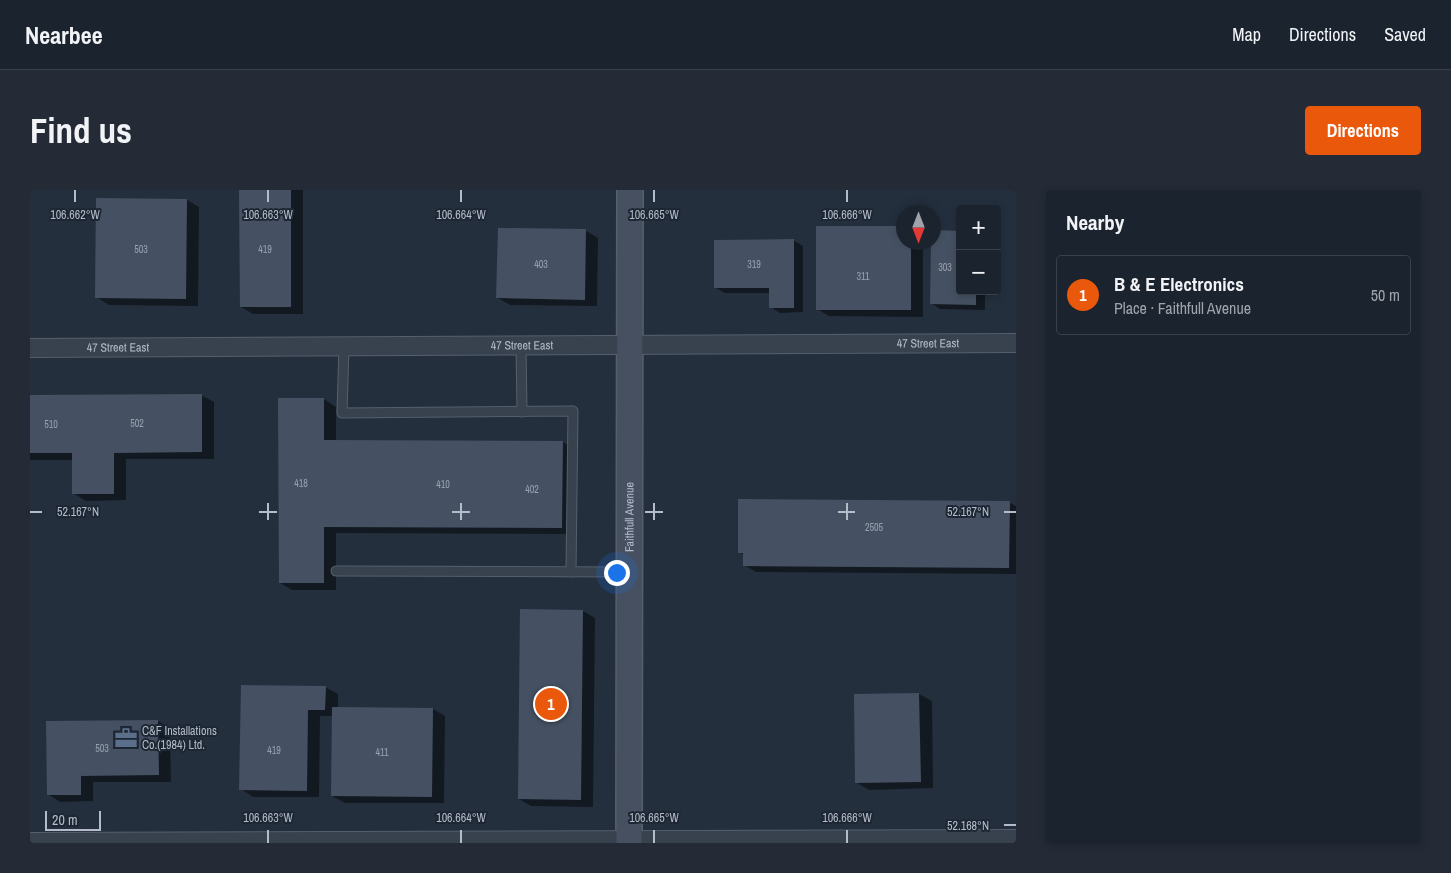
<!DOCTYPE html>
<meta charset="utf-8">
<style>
body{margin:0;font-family:"Archivo Narrow",sans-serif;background:#242b36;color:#f1f3f6}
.controls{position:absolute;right:15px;top:15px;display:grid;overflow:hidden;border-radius:5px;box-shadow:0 2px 8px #0003}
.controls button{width:45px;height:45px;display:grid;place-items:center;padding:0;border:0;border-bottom:1px solid #39404a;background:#1b232e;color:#f1f3f6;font:25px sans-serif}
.compass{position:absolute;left:866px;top:15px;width:45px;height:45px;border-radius:50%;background:#1b232e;box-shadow:0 2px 8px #0003;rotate:180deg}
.scale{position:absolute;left:15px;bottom:12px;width:56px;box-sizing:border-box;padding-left:5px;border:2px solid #b4bcc9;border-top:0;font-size:14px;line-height:18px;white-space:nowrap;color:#b4bcc9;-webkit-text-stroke:4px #1d2633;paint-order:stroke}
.you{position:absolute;left:586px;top:382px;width:18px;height:18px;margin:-12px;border:4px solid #fff;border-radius:50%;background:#1a73e8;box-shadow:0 0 0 8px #1a73e833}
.badge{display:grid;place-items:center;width:32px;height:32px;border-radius:50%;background:#ea580c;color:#fff;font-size:16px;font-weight:700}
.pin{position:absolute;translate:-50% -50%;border:2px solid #fff;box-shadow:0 1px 5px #0006}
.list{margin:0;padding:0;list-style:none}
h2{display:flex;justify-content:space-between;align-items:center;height:65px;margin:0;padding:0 20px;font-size:21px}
h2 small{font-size:16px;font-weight:400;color:#a0a4aa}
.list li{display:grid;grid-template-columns:32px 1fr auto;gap:15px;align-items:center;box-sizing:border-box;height:80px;margin:0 10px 10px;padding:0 10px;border:1px solid #39404a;border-radius:5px}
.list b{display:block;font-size:19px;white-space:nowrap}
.list p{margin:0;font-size:16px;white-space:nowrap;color:#a0a4aa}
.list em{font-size:16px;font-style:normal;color:#a0a4aa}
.map{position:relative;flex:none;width:986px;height:653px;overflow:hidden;border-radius:5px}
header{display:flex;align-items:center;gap:30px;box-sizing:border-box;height:70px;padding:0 25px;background:#1b232e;border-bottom:1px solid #39404a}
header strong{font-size:24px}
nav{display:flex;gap:28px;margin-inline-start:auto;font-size:18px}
.intro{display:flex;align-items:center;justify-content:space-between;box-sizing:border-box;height:120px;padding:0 30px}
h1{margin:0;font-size:35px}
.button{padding:12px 22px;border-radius:5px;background:#ea580c;color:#fff;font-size:18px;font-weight:700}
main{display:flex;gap:30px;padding:0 30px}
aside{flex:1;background:#1b232e;border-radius:5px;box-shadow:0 2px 8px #0003}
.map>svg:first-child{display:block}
</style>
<header>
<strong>Nearbee</strong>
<nav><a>Map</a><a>Directions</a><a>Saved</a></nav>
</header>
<div class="intro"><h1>Find us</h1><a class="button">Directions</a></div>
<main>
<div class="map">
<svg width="986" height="653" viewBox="0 0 986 653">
<rect width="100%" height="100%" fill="#242f3e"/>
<!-- shadow -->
<g fill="#0007">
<path d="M 211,0 L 273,0 L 273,124 L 223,124 L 211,117 Z"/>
<path d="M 67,9 L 157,10 L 169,17 L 168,116 L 79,115 L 66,107 Z"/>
<path d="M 555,40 L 568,48 L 567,116 L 480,115 L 468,108 Z"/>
<path d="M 904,42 L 930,42 L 930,101 L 955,101 L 955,120 L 910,119 L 901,113 Z"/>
<path d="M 763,50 L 773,56 L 773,122 L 750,123 L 741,117 L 741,103 L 695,103 L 686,98 Z"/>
<path d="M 874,52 L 893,52 L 893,127 L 799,126 L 787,119 Z"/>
<path d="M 171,205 L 184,212 L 184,269 L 96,269 L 96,310 L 56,311 L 43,303 L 43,270 L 0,270 L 0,206 Z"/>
<path d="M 294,209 L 306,217 L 306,251 L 533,252 L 545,259 L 544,344 L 306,343 L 306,400 L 262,400 L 250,393 Z"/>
<path d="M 979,312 L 986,316 L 986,384 L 726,382 L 714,375 L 714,365 L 709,362 Z"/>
<path d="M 491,420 L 553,421 L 565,428 L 563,617 L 501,616 L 489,609 Z"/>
<path d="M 295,497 L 308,504 L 308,518 L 403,519 L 415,526 L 414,613 L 315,613 L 302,606 L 303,526 L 290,526 L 289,607 L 223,607 L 211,599 Z"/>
<path d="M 889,504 L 902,511 L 903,598 L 839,600 L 827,593 L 825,505 Z"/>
<path d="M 128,531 L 140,538 L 141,592 L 63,592 L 63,611 L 30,612 L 18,604 Z"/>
</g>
<!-- building -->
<g fill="#455162">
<path d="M 209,0 L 261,0 L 261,117 L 210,117 Z"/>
<path d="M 66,8 L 157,9 L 156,109 L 65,108 Z"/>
<path d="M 786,36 L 874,36 L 874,52 L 881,52 L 881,120 L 786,120 Z"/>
<path d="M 468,38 L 556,39 L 555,110 L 466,108 Z"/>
<path d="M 904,40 L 930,41 L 930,101 L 946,101 L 946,115 L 900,114 L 901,52 L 904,52 Z"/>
<path d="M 764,49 L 764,118 L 739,118 L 739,98 L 684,98 L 684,50 Z"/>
<path d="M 172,204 L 172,262 L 84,263 L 84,304 L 42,304 L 42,263 L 0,263 L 0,205 Z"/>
<path d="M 248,208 L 294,208 L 294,250 L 533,251 L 532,338 L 294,337 L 294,393 L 249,393 Z"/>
<path d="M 708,309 L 980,311 L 979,378 L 713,376 L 713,363 L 708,363 Z"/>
<path d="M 490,419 L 553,420 L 551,610 L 488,609 Z"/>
<path d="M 211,495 L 296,496 L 295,520 L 278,520 L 277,601 L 209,600 Z"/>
<path d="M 889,503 L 891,592 L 825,593 L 824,504 Z"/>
<path d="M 302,517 L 403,518 L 402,607 L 301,606 Z"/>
<path d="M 128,530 L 129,585 L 51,586 L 51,605 L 17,605 L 16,531 Z"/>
</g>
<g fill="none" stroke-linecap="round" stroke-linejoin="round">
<defs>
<g id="lane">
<path d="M 491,155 L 492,222"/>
<path d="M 314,156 L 312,223 L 543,221 L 541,382"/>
<path d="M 306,381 L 597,382"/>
</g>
<g id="street">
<path id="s1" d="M 0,158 L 986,153"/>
<path d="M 0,652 L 986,649"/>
</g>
<g id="secondary">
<path id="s2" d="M 599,653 L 600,0"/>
</g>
</defs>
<!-- lane casing -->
<use href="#lane" stroke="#565f6c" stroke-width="11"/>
<!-- street casing -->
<use href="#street" stroke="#565f6c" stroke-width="20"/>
<!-- secondary casing -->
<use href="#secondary" stroke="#565f6c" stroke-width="28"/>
<!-- lane -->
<use href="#lane" stroke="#38414e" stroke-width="9"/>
<!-- street -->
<use href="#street" stroke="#38414e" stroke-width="18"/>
<!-- secondary -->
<use href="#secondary" stroke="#465061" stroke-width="25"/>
</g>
<!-- ticks -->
<path fill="none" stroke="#b4bcc9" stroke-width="2" d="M 45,0 L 45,12M 238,0 L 238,12M 431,0 L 431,12M 624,0 L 624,12M 817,0 L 817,12M 238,313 L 238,330M 431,313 L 431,330M 624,313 L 624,330M 817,313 L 817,330M 0,322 L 12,322M 229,322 L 247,322M 422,322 L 440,322M 615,322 L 633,322M 808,322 L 825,322M 974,322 L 986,322M 974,635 L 986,635M 238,640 L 238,653M 431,640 L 431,653M 624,640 L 624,653M 817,640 L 817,653"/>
<!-- icons -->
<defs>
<symbol id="office-bare" viewBox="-9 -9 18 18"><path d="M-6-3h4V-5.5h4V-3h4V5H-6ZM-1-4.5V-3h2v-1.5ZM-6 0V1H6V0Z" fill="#5c6f8a" stroke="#1d2633" stroke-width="2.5" paint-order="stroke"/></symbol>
</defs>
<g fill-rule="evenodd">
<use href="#office-bare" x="80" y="532" width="32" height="32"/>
</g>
<g text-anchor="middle" stroke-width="4" stroke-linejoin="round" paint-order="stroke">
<!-- number labels -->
<g font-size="10" fill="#98a1af">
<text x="111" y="63">503</text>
<text x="235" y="63">419</text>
<text x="511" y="78">403</text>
<text x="724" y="78">319</text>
<text x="915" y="81">303</text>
<text x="833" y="90">311</text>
<text x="107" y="237">502</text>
<text x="21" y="238">510</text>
<text x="271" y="297">418</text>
<text x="413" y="298">410</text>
<text x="502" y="303">402</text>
<text x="844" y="341">2505</text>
<text x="72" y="562">503</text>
<text x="244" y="564">419</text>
<text x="352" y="566">411</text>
</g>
<!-- street labels -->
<g font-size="12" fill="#b4bcc9" stroke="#1d2633">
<text dy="4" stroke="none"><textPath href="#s1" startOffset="898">47 Street East</textPath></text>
<text dy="4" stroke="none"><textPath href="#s1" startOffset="492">47 Street East</textPath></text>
<text dy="4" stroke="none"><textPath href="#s1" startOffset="88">47 Street East</textPath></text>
<text dy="4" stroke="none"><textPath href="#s2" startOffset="326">Faithfull Avenue</textPath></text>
</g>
<!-- poi labels -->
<g font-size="12" fill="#b4bcc9" stroke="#1d2633" text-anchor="start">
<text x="112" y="545">C&amp;F Installations<tspan x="112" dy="14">Co.(1984) Ltd.</tspan></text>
</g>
</g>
<g font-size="12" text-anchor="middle" fill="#b4bcc9" stroke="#1d2633" stroke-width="4" stroke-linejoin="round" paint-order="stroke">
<text x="45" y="29">106.662°W</text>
<text x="238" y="29">106.663°W</text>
<text x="431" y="29">106.664°W</text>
<text x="624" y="29">106.665°W</text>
<text x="817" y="29">106.666°W</text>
<text x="938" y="326">52.167°N</text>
<text x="48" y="326">52.167°N</text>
<text x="238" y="632">106.663°W</text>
<text x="431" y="632">106.664°W</text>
<text x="624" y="632">106.665°W</text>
<text x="817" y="632">106.666°W</text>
<text x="938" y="640">52.168°N</text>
</g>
</svg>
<div class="controls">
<button>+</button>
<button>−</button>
</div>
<svg class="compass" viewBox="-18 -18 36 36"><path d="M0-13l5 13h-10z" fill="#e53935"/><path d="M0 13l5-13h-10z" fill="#a0a4aa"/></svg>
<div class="scale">20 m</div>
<div class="you"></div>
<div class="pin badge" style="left:521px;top:514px">1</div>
</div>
<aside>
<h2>Nearby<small></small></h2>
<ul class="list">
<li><span class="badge">1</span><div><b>B &amp; E Electronics</b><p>Place · Faithfull Avenue</p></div><em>50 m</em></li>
</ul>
</aside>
</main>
